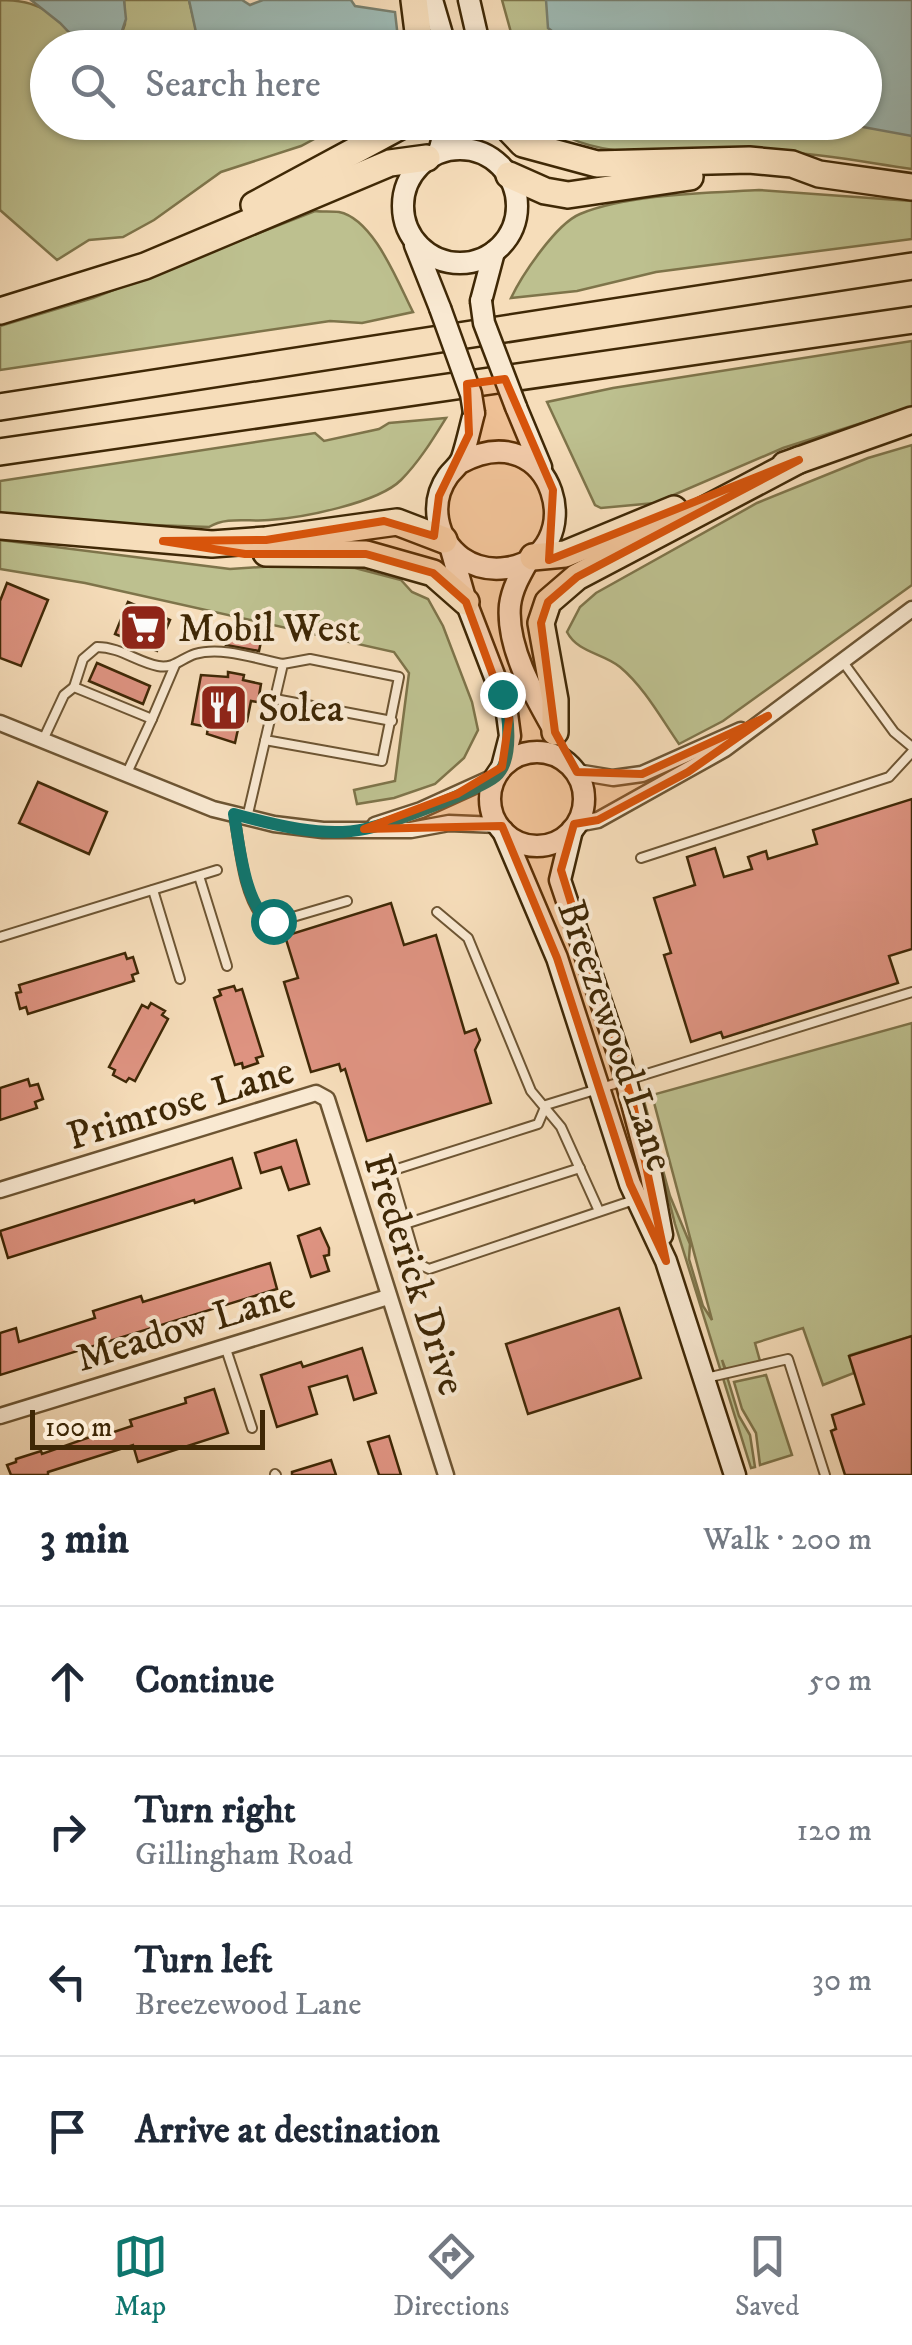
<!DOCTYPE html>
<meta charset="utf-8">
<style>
body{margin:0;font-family:"IM FELL DW Pica",serif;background:#f2f2f3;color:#1f2937}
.scale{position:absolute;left:30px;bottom:25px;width:235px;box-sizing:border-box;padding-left:10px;border:5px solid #3f2806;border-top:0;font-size:28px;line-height:35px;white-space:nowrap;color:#3f2806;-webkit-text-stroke:8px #f9e9d2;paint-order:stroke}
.stop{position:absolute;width:30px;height:30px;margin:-22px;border:8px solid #0f766e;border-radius:50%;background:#fff}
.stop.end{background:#0f766e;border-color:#fff;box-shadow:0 2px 10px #0008}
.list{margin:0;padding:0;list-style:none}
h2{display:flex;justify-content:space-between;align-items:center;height:130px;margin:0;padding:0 40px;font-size:42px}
h2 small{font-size:32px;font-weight:400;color:#747a83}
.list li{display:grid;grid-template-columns:65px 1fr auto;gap:30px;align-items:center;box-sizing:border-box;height:150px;padding:0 40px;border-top:2px solid #e0e1e3}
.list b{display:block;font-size:38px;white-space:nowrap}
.list p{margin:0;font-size:32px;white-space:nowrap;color:#747a83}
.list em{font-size:32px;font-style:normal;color:#747a83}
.icon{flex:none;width:55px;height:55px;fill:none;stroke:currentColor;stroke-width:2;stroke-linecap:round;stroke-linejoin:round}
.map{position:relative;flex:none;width:912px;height:1475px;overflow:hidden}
.search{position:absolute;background:#fff;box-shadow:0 2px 8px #0004;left:30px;right:30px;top:30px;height:110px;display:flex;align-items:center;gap:25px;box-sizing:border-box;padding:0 35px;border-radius:55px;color:#747a83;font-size:38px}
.sheet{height:730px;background:#fff}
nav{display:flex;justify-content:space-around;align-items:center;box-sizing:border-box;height:140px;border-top:2px solid #e0e1e3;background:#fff;font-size:28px;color:#747a83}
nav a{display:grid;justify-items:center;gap:5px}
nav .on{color:#0f766e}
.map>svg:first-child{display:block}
</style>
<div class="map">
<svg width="912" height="1475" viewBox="0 0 912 1475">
<rect width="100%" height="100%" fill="#f6ddba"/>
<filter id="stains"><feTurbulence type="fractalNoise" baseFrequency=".002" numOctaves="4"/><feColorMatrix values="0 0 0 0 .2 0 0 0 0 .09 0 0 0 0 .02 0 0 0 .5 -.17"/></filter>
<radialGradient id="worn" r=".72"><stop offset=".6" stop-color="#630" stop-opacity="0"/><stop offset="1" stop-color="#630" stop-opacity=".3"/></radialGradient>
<!-- green -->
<g fill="#bdc08f" stroke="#7e744a" stroke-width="2.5">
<path d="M 0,0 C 45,0 54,16 83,47 L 48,48 L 48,122 L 344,123 L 301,146 L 221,172 L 154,220 L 123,237 L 89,240 L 57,260 L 0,210 Z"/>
<path d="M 124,0 L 189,0 L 198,38 L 188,47 L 122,47 L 118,43 L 125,24 Z"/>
<path d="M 502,0 L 912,0 L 912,169 C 869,163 825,154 782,152 C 726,150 586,168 550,123 L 864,122 L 864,48 L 515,47 Z"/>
<path d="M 759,190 L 912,201 L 912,239 L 656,272 L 577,291 L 511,298 C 522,275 556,224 580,214 C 628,194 707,193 759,190 Z"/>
<path d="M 315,211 C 322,212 331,211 339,212 C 374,219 398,283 413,312 L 362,323 L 330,321 L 0,370 L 0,326 L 93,298 Z"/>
<path d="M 912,341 L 912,407 L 783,448 L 655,503 L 601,508 L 595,505 L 547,402 L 613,388 Z"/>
<path d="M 446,418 C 433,439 419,462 401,480 C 378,503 302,518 269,520 C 250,522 226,516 209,527 L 123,524 L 0,513 L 0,481 L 315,433 L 324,441 L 379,429 L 389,423 Z"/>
<path d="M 912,445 L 912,585 L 723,721 L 679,744 C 661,718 644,687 620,667 C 603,653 578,653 567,632 L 580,607 L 596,593 L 757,503 L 868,458 Z"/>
<path d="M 0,540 L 230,569 L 292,565 L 355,568 L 401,580 L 412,592 L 428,599 L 443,626 L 472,702 L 478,730 L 464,758 L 435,784 L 394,798 L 357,804 L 354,790 L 395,781 L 409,673 L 394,652 L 85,583 L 0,569 Z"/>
<path d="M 912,1023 L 912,1336 L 850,1355 L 854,1373 L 823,1385 L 803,1328 L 755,1343 L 760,1361 L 727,1373 L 722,1360 L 739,1416 L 750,1435 L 755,1467 L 751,1468 L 675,1224 L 641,1090 L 670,1196 L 690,1244 L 689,1259 L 703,1306 L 712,1320 L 652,1095 Z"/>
<path d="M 766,1375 L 792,1455 L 760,1465 L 756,1433 L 742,1409 L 734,1382 Z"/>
</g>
<!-- water -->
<g fill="#9ebbb6" stroke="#788070" stroke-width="2.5">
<path d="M 31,0 L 124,0 L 126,19 L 118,43 L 122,47 L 83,47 L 60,23 Z"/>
<path d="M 189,0 L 242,0 L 250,5 L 263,0 L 351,0 L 355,6 L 395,12 L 399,47 L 188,47 L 197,37 Z"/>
<path d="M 546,0 L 912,0 L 912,136 L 841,123 L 864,122 L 864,48 L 573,47 L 548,28 Z"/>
</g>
<!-- building -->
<g fill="#de9381" stroke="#3f2806" stroke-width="2.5">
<path d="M 7,583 L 48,600 L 21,666 L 0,658 L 0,601 Z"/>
<path d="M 128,602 L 170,620 L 157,651 L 115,634 Z"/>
<path d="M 229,630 L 262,637 L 259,651 L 226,645 Z"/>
<path d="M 97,663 L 150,686 L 143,704 L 89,681 Z"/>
<path d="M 228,672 L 244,675 L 243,680 L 261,684 L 258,702 L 251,701 L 247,721 L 240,720 L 235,743 L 207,734 L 208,727 L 192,724 L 201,675 L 228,677 Z"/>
<path d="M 38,782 L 107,812 L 89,854 L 19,823 Z"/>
<path d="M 912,799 L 912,949 L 889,956 L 898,983 L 723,1038 L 721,1032 L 691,1042 L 664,955 L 671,953 L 654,898 L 695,885 L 687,857 L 715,848 L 724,877 L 752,869 L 748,857 L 766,851 L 768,859 L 817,844 L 813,830 Z"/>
<path d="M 391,903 L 404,945 L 436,935 L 465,1033 L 476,1029 L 480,1040 L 475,1050 L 491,1103 L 367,1141 L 345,1069 L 341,1071 L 339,1064 L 311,1072 L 284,982 L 298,978 L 285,936 Z"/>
<path d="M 125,953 L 127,959 L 133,957 L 138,973 L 132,975 L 134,981 L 28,1014 L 26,1007 L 20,1009 L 16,993 L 21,992 L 19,985 Z"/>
<path d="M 234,986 L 236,991 L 242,989 L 263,1056 L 256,1058 L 258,1063 L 243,1068 L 242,1063 L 235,1065 L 214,998 L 221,995 L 219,990 Z"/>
<path d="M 151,1003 L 165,1011 L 162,1015 L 168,1019 L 135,1081 L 129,1078 L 126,1082 L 113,1075 L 115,1070 L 109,1067 L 142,1005 L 148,1008 Z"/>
<path d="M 28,1079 L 30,1086 L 38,1084 L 43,1099 L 35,1102 L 37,1108 L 0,1120 L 0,1088 Z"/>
<path d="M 296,1140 L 309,1184 L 289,1190 L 281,1167 L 261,1173 L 255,1153 Z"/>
<path d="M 232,1158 L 241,1188 L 195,1203 L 194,1200 L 8,1258 L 0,1231 Z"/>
<path d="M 320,1228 L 329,1248 L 329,1255 L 324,1256 L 329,1271 L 311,1277 L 298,1236 Z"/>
<path d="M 270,1263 L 277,1289 L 0,1375 L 0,1333 L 16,1328 L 19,1342 L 95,1318 L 93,1311 L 141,1296 L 143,1302 Z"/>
<path d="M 619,1308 L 641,1378 L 528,1414 L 506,1344 Z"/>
<path d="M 912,1336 L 912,1475 L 845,1475 L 831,1431 L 836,1429 L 832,1415 L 864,1404 L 849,1356 Z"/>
<path d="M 362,1348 L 376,1393 L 354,1400 L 347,1376 L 309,1387 L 317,1414 L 277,1427 L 261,1375 L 301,1362 L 303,1367 Z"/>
<path d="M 214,1389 L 228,1433 L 138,1462 L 133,1445 L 48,1472 L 48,1475 L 11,1475 L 7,1465 L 16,1462 L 16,1459 L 41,1451 L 42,1454 L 104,1432 L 105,1435 L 132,1426 L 130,1420 L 186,1403 L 185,1398 Z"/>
<path d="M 389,1436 L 401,1475 L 379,1475 L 368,1442 Z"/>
<path d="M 331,1460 L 336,1475 L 292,1475 L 292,1472 Z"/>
</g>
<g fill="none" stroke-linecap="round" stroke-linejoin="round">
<defs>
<g id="lane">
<path d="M 843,662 L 894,732 L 912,747"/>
<path d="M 74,687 L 83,659 L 97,647 C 120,647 137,662 158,666 C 174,669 182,658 195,654 C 222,646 257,659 283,664"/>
<path d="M 275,699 L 392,721"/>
<path d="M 152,719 L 175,665"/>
<path d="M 43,740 L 64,695 L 74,687 L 152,719 L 126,775"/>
<path d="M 234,815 C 240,846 242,892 263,918 L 286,919 L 347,901"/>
<path d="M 247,818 L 283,664 L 310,659 L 399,677 L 382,761 L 265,740"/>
<path d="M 641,858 L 889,777 L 912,752"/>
<path d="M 199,876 L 227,966"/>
<path d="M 153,890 L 180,979"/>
<path d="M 437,912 L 468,938 L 531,1091 L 561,1127 L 599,1211"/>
<path d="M 0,937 L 217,870"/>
<path d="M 637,1199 L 429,1269 L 417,1263 L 391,1174 L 397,1169 L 538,1124 L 546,1105 L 912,992"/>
<path d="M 405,1224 L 580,1168"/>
<path d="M 225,1346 L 252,1428"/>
<path d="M 706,1378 L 788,1359 L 825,1475"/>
<path d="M 275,1474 L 276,1475"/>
</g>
<g id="street">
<path d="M 0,723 L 213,809 L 274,824 L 323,830 L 411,830 L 449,823 L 498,825"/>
<path d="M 577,772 L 613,778 L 642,774 L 741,730"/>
<path d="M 577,824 L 598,820 L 725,749 L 912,609"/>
<path d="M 375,825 L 421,810 L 496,776"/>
<path d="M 0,1190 L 316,1093 L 327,1099 L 446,1475"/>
<path d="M 0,1416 L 388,1297"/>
</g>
<g id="secondary">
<path d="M 432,0 L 446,48"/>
<path d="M 469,0 L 480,48"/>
<circle cx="460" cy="206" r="57"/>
<path d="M 439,152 L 447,122"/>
<path d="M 415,245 L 440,308"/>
<path d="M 481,301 L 494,252"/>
<path d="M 516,407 L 541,467"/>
<path d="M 460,463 C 555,411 593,556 506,568 C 491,570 475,567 462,558 C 436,539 429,503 448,476 C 453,469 459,466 462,458 C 467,443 470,428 474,413"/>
<path d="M 451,549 L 466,602 L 506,706 L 510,736 L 502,767"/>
<path d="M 528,561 C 520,575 512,589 510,605 C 506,647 534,695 554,730"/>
<circle cx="537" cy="799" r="47"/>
<path d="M 572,830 L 560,880 L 621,1062 L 651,1175 L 662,1235"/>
<path d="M 503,831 L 557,958 L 630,1184 L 666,1261 L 735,1475"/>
</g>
<g id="highway">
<path d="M 414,0 L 420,48"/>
<path d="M 502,122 L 523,144 L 597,164 L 749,160 L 792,164 L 819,174 L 912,187"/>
<path d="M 509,175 L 545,191 L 568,195 L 690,177"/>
<path d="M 254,205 L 408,122"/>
<path d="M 0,311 L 145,266 L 390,163 L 427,158"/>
<path d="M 0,407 L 912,266"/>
<path d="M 0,452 L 912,320"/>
<path d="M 785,465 L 912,420"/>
<path d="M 0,526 L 212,544 L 266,540 L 397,522 L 444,540"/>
<path d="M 266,553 L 366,554 L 433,573 L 466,602"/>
<path d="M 533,557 L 565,554 L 674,509"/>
<path d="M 555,732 L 555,700 L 541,623 L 548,602 L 577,577 L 799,460"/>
</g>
</defs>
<!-- lane casing -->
<use href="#lane" stroke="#6d5533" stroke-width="12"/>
<!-- street casing -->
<use href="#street" stroke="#6d5533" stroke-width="19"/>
<!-- secondary casing -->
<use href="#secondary" stroke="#3f2806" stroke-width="25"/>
<!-- highway casing -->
<use href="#highway" stroke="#3f2806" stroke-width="30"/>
<!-- lane -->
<use href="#lane" stroke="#f9e9d2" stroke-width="8"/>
<!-- street -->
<use href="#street" stroke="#f9e9d2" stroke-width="14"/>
<!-- secondary -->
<use href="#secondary" stroke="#f9e9d2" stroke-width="20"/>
<!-- highway -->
<use href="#highway" stroke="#f6ddba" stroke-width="25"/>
<defs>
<g id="secondary-bridge">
<path d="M 481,301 L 484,323 L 516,407"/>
<path d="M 440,308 L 471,394 L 474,413"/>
</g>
</defs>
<!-- secondary-bridge casing -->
<use href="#secondary-bridge" stroke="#3f2806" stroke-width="25" stroke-linecap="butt"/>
<!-- secondary-bridge -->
<use href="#secondary-bridge" stroke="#f9e9d2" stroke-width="20"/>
</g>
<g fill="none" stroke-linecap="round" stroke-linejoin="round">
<!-- route -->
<path stroke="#0f766e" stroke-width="12" d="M 273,921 C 245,912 239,842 234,814 C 274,825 324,838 365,829 C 389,824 479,790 496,776 C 514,761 509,714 502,694"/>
</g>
<!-- marked area -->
<path fill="#d7540b" fill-opacity="0.2" stroke="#d7540b" stroke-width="8" stroke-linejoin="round" d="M 505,379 L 553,490 L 549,560 L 799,460 L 577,577 L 548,602 L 541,623 L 555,732 L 577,772 L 642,774 L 768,716 L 688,772 L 598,820 L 574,824 L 561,870 L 633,1104 L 666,1261 L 630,1184 L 557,958 L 502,826 L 364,829 L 457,794 L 502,767 L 509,719 L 466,602 L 433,573 L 366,554 L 245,554 L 163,541 L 266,540 L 384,521 L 434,536 L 439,496 L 469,434 L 467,384 Z"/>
<!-- icons -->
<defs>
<symbol id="supermarket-square" viewBox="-11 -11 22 22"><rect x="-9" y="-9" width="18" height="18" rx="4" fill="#8f2418" stroke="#f9e9d2"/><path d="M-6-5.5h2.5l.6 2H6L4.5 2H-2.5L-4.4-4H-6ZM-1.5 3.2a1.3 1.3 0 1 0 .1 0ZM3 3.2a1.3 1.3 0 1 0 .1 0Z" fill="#fff"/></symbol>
<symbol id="restaurant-square" viewBox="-11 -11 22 22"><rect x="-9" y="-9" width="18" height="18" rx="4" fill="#8f2418" stroke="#f9e9d2"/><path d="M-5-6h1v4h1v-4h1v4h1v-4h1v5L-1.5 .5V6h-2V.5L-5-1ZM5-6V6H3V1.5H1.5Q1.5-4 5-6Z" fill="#fff"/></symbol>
</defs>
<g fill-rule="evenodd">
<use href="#supermarket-square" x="116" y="600" width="55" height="55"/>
<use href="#restaurant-square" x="196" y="680" width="55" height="55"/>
</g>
<g text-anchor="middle" stroke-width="8" stroke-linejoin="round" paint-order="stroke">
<!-- poi labels -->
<g font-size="40" fill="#3f2806" stroke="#f9e9d2" text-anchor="start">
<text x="178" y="641">Mobil West</text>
<text x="258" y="721">Solea</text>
</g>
<!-- street labels -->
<g font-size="40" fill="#3f2806" stroke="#f9e9d2">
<text transform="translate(617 1035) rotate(71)" y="14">Breezewood Lane</text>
<text transform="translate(180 1102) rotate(-17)" y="14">Primrose Lane</text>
<text transform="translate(416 1274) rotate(72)" y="14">Frederick Drive</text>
<text transform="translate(185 1325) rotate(-17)" y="14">Meadow Lane</text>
</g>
</g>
<rect width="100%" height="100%" filter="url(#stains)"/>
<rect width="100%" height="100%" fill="url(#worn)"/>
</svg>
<div class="scale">100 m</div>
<div class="stop" style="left:273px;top:921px"></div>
<div class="stop end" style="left:502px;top:694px"></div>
<div class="search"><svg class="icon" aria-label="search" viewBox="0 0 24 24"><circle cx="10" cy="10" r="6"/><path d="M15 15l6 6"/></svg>Search here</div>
</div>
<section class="sheet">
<h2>3 min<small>Walk · 200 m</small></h2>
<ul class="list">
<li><svg class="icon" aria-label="ahead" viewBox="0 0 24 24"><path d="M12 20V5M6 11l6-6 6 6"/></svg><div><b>Continue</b></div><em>50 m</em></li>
<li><svg class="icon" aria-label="right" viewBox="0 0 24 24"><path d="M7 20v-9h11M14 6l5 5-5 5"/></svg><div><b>Turn right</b><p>Gillingham Road</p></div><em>120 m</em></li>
<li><svg class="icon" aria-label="left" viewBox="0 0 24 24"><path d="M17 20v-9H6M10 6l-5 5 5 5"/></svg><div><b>Turn left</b><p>Breezewood Lane</p></div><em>30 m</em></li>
<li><svg class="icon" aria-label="arrive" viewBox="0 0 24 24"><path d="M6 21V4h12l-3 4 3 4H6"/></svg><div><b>Arrive at destination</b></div></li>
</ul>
</section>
<nav>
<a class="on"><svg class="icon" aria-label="map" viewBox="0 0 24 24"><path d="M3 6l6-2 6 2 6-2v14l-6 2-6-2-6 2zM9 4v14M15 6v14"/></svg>Map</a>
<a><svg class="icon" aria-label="directions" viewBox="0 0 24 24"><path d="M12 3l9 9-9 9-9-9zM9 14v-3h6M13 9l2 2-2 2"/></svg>Directions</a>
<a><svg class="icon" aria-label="saved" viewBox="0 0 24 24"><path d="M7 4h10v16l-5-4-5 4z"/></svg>Saved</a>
</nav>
